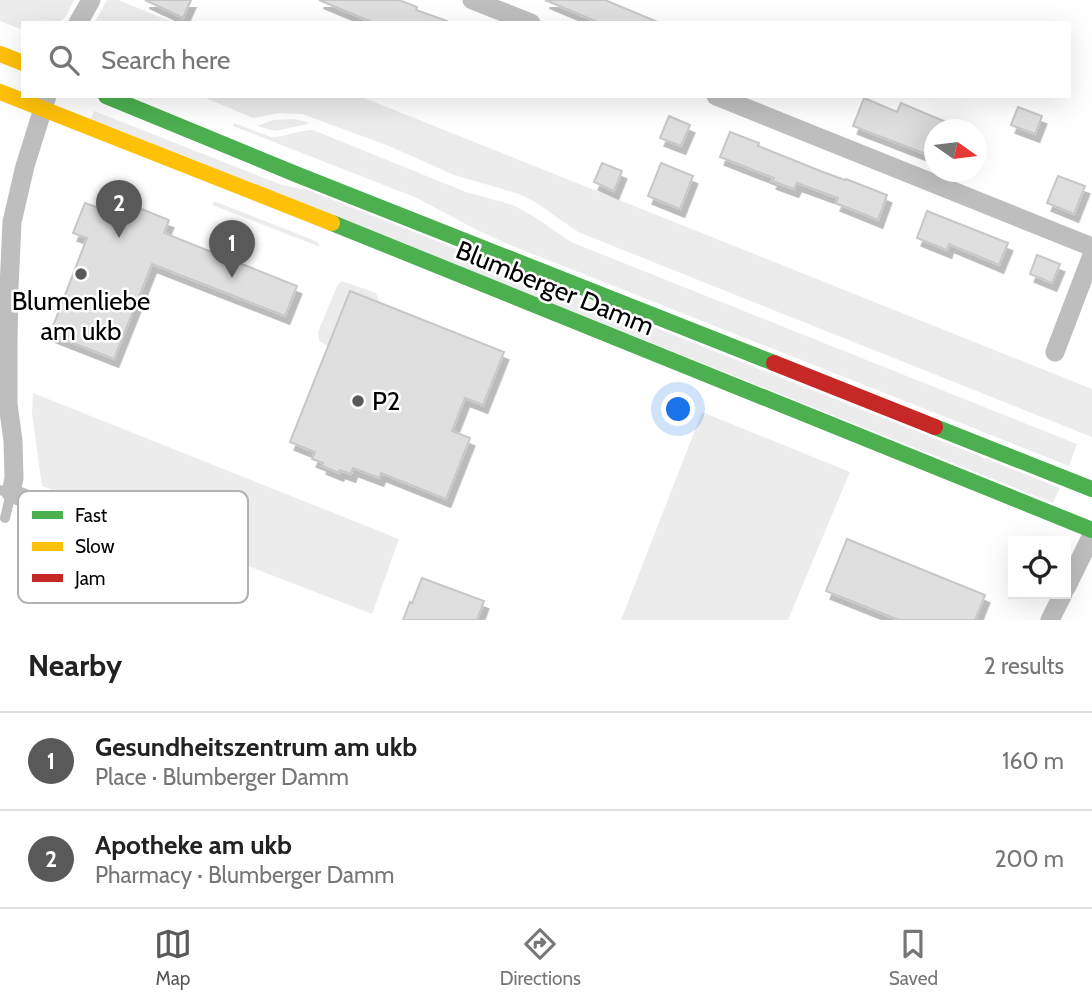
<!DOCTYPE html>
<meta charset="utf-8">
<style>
body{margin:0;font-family:Cabin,sans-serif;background:#f2f2f2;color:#222}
.controls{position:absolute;right:21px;bottom:21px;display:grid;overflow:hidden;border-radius:0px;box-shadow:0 7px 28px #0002}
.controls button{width:63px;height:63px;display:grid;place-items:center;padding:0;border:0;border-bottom:2px solid #e0e0e0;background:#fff;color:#222;font:35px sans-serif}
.compass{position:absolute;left:924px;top:119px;width:63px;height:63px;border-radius:50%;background:#fff;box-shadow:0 7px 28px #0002;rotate:104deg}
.you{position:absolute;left:679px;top:410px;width:24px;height:24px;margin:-18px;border:5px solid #fff;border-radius:50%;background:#1a73e8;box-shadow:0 0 0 10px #1a73e833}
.badge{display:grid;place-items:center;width:46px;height:46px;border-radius:50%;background:#595959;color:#fff;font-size:23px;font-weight:700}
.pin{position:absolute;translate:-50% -58px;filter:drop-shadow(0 2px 4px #0008)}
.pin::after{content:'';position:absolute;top:37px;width:24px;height:21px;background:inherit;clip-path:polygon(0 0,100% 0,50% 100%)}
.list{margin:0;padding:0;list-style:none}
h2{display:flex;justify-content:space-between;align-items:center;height:91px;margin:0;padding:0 28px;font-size:30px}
h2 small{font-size:23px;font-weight:400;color:#767676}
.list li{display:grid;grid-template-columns:46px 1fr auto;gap:21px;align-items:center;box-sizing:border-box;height:98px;padding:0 28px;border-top:2px solid #e0e0e0}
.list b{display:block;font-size:26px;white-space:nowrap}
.list p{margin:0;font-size:23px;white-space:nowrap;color:#767676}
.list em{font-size:23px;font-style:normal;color:#767676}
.icon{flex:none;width:38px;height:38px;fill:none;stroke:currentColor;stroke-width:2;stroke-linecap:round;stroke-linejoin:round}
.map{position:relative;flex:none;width:1092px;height:620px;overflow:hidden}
.search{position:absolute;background:#fff;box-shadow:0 7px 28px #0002;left:21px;right:21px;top:21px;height:77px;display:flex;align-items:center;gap:18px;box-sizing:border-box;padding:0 24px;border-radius:0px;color:#767676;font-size:26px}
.sheet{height:287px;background:#fff}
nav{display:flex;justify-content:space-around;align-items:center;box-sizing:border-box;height:98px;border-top:2px solid #e0e0e0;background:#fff;font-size:19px;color:#767676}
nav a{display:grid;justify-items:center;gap:4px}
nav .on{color:#595959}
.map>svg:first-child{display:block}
</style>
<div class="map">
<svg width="1092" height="620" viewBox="0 0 1092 620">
<defs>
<filter id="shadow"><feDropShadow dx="4.5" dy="8" stdDeviation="0" flood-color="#0004"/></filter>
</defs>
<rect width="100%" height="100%" fill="#fff"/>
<!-- green -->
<g fill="#ececec">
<path d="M 0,0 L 74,0 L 66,16 L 59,23 L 23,23 L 23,30 L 0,21 Z"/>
<path d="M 107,0 L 118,0 L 175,23 L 94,23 Z"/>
<path d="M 201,96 L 359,96 L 1092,389 L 1092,437 L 578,232 L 535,202 L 519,194 L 454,175 L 389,146 L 302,114 L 280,113 L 253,118 Z"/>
<path d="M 94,111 L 282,185 L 308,190 L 1060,488 L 1053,503 L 91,119 Z"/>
<path d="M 294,119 L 307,122 L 308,124 L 275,131 L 257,126 L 274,120 Z"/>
<path d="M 234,123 L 271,137 C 285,137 299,130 313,130 L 466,192 L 513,205 L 533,216 L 571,242 L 1077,444 L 1069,466 L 505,243 L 477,230 L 417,198 L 233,126 Z"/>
<path d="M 214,201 L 318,242 L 320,247 L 212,205 Z"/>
<path d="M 341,282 L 345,282 L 376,293 L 380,303 L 350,291 L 328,346 L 319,341 L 318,332 L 337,286 Z"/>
<path d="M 33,393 L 399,539 L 372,614 L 42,486 L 32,414 Z"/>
<path d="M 702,412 L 850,472 L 788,620 L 621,620 Z"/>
</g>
<!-- building -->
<g fill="#dfdfdf" stroke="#c7c7c7" stroke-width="2" filter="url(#shadow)">
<path d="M 145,0 L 191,0 L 183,18 Z"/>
<path d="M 319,0 L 399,0 L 417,7 L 416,10 L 447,21 L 447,23 L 374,23 Z"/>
<path d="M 545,0 L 605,0 L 660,23 L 600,23 Z"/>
<path d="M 864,98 L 897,112 L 901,103 L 965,130 L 934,130 L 934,147 L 931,156 L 853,126 Z"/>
<path d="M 1018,107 L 1042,116 L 1035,134 L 1011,125 Z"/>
<path d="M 669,116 L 690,125 L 681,146 L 660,138 Z"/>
<path d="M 730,132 L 759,143 L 758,146 L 823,172 L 845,180 L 846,179 L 887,195 L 878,220 L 836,203 L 838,198 L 797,183 L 794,189 L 772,181 L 774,178 L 720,157 Z"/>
<path d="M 602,163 L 622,171 L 614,191 L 594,182 Z"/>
<path d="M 661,163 L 693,176 L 680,209 L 648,196 Z"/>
<path d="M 1058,176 L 1085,186 L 1074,214 L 1047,203 Z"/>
<path d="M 104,194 L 169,220 L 164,233 L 297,286 L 285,316 L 152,264 L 114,359 L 50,334 L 87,238 L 73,233 L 85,203 L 99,208 Z"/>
<path d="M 927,211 L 1008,243 L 999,265 L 949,244 L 947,250 L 917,238 Z"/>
<path d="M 1037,255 L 1060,264 L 1052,283 L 1030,274 Z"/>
<path d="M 350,291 L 504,352 L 483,405 L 465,398 L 452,431 L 470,438 L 446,499 L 381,473 L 379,478 L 353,468 L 351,474 L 340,470 L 339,473 L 322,466 L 323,463 L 312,459 L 315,452 L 290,442 Z"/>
<path d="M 847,539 L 985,595 L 975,620 L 899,620 L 826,591 Z"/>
<path d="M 422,578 L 484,601 L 477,620 L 403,620 L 410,602 L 412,603 Z"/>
</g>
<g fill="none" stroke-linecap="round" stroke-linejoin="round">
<!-- lane -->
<path stroke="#bebebe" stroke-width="10" d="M 0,490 L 11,493 L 5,518"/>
<!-- street -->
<g stroke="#bebebe" stroke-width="19">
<path d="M 472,0 L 531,23"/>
<path d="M 78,23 L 91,0"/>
<path d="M 716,96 L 1092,247"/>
<path d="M 1055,352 L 1092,255"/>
<path d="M 42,505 L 11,493 L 14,478 L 13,441 L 8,404 L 8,342 L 9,288 L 12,222 L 25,166 L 47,96"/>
<path d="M 1066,588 L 1092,535"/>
<path d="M 1050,620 L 1063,594"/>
</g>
<!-- fast -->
<g stroke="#4caf50" stroke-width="16">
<path d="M 106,96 L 298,175 L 774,363"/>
<path d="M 332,223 L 1092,530"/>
<path d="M 935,427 L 1092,489"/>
</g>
<!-- slow -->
<g stroke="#ffc107" stroke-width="16">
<path d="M 0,54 L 23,63"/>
<path d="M 0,92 L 332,223"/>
</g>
<!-- jam -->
<path stroke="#c62828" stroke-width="16" d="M 774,363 L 935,427"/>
</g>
<!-- markers -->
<g fill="#595959" stroke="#fff" stroke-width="2.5">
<circle cx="81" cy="274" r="7"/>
<circle cx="358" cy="401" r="7"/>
</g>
<g text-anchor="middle" stroke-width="5" stroke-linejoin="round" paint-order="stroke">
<!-- street labels -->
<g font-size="26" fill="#000" stroke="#fff">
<text transform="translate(555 288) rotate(22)" y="9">Blumberger Damm</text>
</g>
<!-- poi labels -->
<g font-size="26" fill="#000" stroke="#fff">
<text x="81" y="310">Blumenliebe<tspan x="81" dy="30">am ukb</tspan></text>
<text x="372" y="410" text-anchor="start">P2</text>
</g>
</g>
<!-- legend -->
<rect x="18" y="491" width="230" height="112" rx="10" fill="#fff" stroke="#b2b2b2" stroke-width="2"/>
<rect x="32" y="511" width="31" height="8" fill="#4caf50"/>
<rect x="32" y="542" width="31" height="9" fill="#ffc107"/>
<rect x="32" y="574" width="31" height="8" fill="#c62828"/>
<g font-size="19" fill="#000">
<text x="75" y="522">Fast</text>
<text x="75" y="553">Slow</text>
<text x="75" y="585">Jam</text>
</g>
</svg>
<div class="controls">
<button><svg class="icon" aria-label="locate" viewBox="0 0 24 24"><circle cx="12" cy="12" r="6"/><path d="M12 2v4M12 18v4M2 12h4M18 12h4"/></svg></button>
</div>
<svg class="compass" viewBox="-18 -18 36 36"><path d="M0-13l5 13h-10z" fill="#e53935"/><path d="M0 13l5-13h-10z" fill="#767676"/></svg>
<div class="you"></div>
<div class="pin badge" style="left:232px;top:278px">1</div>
<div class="pin badge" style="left:119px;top:238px">2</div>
<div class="search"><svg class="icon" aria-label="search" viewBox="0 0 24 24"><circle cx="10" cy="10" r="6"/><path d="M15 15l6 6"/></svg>Search here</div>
</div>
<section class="sheet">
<h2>Nearby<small>2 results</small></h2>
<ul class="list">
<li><span class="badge">1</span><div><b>Gesundheitszentrum am ukb</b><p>Place · Blumberger Damm</p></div><em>160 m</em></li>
<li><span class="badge">2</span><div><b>Apotheke am ukb</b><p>Pharmacy · Blumberger Damm</p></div><em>200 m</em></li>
</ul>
</section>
<nav>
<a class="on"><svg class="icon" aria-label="map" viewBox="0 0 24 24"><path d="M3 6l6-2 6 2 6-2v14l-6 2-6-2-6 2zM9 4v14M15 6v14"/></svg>Map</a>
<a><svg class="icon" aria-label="directions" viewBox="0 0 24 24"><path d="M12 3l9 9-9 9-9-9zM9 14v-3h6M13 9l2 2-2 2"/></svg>Directions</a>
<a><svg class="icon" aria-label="saved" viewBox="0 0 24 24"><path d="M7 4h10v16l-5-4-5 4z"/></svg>Saved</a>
</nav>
